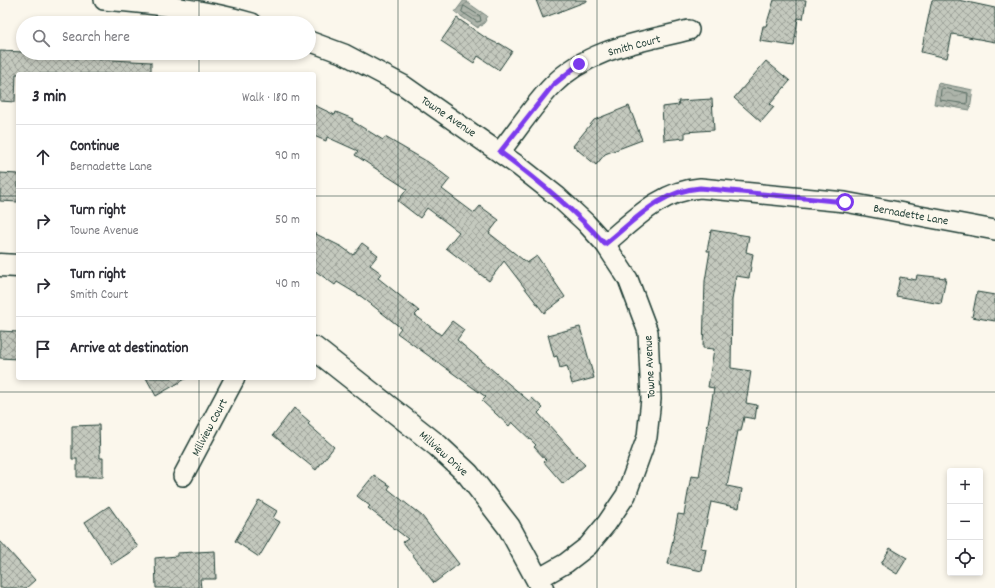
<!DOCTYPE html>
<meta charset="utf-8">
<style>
body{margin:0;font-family:Dekko,sans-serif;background:#f2f2f3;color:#2b2b33}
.controls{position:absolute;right:12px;bottom:12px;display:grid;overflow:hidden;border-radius:4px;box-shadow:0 2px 6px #0003}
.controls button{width:36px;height:36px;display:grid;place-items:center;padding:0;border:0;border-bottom:1px solid #e1e1e2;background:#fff;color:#2b2b33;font:20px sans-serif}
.stop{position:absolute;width:12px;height:12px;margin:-9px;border:3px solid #7c3aed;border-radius:50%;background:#fff}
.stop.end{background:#7c3aed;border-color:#fff;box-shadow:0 1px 4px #0008}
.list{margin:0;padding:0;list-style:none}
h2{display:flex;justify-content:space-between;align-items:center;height:52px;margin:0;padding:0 16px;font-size:17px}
h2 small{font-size:13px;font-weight:400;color:#7c7c81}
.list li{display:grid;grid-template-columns:26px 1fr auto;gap:12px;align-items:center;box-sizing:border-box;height:64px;padding:0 16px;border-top:1px solid #e1e1e2}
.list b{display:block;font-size:15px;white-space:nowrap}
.list p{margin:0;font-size:13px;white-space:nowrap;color:#7c7c81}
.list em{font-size:13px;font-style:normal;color:#7c7c81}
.icon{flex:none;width:22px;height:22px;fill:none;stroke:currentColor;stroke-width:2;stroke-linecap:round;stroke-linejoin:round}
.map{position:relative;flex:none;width:995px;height:588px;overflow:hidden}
.search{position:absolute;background:#fff;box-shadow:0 2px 6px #0003;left:16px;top:16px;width:300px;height:44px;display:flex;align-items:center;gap:10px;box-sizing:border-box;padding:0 14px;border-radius:22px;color:#7c7c81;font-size:15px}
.panel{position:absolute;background:#fff;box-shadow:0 2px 6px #0003;left:16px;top:72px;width:300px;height:308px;border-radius:4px}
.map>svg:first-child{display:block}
</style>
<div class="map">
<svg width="995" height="588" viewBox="0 0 995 588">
<defs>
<pattern id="water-waves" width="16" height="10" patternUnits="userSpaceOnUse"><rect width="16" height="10" fill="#adb4aa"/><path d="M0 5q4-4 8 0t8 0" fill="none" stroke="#8c948b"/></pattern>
<pattern id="building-cross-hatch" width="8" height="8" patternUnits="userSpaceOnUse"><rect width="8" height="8" fill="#c4c9be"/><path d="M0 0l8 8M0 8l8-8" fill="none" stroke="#9fa49b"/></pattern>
</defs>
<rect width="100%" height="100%" fill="#fbf7ec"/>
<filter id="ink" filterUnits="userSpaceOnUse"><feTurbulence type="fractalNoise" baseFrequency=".025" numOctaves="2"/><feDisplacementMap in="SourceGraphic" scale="8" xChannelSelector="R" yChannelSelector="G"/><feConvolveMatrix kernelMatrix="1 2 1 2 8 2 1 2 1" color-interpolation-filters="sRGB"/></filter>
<g filter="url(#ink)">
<!-- water -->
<g fill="url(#water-waves)" stroke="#74847b">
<path d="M 464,0 L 487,16 L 485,19 L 486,20 L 482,26 L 480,25 L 478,28 L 455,12 Z"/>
<path d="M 938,83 L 973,90 L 970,110 L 934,104 Z"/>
</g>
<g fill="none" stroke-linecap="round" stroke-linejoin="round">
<!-- shore -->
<g stroke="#586d63" stroke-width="1">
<path d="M 464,6 L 480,16 L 481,21 L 477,22 L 462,12 Z"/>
<path d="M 943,88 L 968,93 L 967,104 L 940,100 L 941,90 Z"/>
</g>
</g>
<!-- building -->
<g fill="url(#building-cross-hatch)" stroke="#1f3d34">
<path d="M 536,0 L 587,0 L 587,1 L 543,18 Z"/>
<path d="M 774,0 L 806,0 L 803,19 L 798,18 L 794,46 L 760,41 L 763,26 L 766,26 Z"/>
<path d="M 932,0 L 958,0 L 995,8 L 995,42 L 952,34 L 947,58 L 921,52 Z"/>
<path d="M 457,18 L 486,38 L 498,44 L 499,43 L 512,51 L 499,70 L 478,56 L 474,63 L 441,41 Z"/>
<path d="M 0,51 L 72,54 L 72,58 L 151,62 L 151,74 L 16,74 L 15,102 L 0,101 Z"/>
<path d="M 766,61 L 790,81 L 770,104 L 774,107 L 761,122 L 734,98 Z"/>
<path d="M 712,99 L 714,130 L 685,132 L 685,138 L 664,140 L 662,107 L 679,105 L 678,101 Z"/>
<path d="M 314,105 L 335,115 L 336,112 L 353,119 L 352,121 L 383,140 L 385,137 L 428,162 L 450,179 L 442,189 L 474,213 L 480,206 L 499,220 L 489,233 L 527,263 L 537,256 L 565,297 L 544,313 L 504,261 L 489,281 L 446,248 L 459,232 L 427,208 L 420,218 L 398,201 L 407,189 L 355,155 L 358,151 L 327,137 L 326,141 L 314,136 Z"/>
<path d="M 629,106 L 642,140 L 605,154 L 596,165 L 573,146 L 594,120 Z"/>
<path d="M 0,173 L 18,174 L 18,202 L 0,201 Z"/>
<path d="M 711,230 L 749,236 L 746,252 L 753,254 L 749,278 L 736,276 L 732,300 L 731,368 L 751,371 L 746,403 L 757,405 L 755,419 L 744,417 L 741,431 L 738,431 L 727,486 L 742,489 L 739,508 L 711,502 L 701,548 L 706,549 L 702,571 L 668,564 L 678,514 L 684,515 L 691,476 L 699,477 L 714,388 L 708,387 L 714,349 L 703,348 L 705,281 L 710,251 L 707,251 Z"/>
<path d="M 314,233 L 342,247 L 353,255 L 362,243 L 378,255 L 370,265 L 381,273 L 378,278 L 419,311 L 415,315 L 441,335 L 452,321 L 464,330 L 457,340 L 529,401 L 532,398 L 543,408 L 538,413 L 585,465 L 563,484 L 544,462 L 546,460 L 534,447 L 536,445 L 512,422 L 509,426 L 482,401 L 486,397 L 397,333 L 401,328 L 362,297 L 337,282 L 335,285 L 314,270 Z"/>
<path d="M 917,275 L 946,278 L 941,304 L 896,296 L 900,277 L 916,280 Z"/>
<path d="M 977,292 L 995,295 L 995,321 L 972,317 Z"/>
<path d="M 580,327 L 594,378 L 572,384 L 567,366 L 560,368 L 557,356 L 554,357 L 548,335 Z"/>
<path d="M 0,331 L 18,332 L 18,359 L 0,358 Z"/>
<path d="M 146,378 L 187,378 L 156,396 Z"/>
<path d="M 294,408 L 310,422 L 308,424 L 334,447 L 316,470 L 273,435 Z"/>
<path d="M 99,425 L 100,458 L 103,458 L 103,477 L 77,477 L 77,459 L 72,459 L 72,426 Z"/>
<path d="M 374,475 L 390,486 L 388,489 L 422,516 L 459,564 L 434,583 L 403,542 L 408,539 L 368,508 L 370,506 L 357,496 Z"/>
<path d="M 259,500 L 277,511 L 273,518 L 280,522 L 259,557 L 235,541 Z"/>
<path d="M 109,506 L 138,547 L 112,564 L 85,522 Z"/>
<path d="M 0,541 L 35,580 L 26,588 L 0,588 Z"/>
<path d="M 890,548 L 907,558 L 897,574 L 881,564 Z"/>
<path d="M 215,551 L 216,579 L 200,579 L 201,588 L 156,588 L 155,558 L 177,556 L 177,553 Z"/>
</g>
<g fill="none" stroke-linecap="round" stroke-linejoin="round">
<defs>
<g id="minor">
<path d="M 104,0 C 154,4 203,9 252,23"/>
<path d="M 309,41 L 344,54 L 403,85 L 520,167 L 558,197 L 586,223 L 605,244 L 628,279 L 648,332 L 651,399 L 647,437 L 626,495 L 607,523 L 588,546 L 566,563 L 538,579"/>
<path d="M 500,152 C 516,132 535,103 553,85 C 589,48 641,42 689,30"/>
<path d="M 605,244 C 634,220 660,191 700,188 L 845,202 L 995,230"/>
<path d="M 183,476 L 235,378"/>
</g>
<g id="tertiary">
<path d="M 0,265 L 18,266"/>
<path d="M 314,348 L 438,446 L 468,474 L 509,527 L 542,588"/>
</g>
</defs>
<!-- minor casing -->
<use href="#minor" stroke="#1f3d34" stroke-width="22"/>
<!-- tertiary casing -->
<use href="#tertiary" stroke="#1f3d34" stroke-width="25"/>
<!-- minor -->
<use href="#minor" stroke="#fbf7ec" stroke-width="19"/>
<!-- tertiary -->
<use href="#tertiary" stroke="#fbf7ec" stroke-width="22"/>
</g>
</g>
<g fill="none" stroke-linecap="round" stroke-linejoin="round" filter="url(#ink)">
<!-- route -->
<path stroke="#7c3aed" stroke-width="5" d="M 579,64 L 553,85 L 500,152 C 538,180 573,209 605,244 C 635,220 660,191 700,188 L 845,202"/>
</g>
<!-- grid -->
<path fill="none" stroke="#1f3d34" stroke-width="1" stroke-opacity="0.55" d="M 199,0 L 199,23M 398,0 L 398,588M 597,0 L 597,588M 796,0 L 796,588M 199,53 L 199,74M 0,196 L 18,196M 314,196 L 995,196M 199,378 L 199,588M 0,392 L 995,392"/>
<g text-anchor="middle" stroke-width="4" stroke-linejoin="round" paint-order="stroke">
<!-- street labels -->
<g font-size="12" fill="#1f3d34" stroke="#fbf7ec">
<text transform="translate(634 45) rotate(-15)" y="4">Smith Court</text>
<text transform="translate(449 116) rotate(34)" y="4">Towne Avenue</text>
<text transform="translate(911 214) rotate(10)" y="4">Bernadette Lane</text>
<text transform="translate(649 367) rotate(-93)" y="4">Towne Avenue</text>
<text transform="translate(209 427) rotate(-62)" y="4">Millview Court</text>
<text transform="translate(444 453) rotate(42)" y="4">Millview Drive</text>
</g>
</g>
</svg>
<div class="controls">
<button>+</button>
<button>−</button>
<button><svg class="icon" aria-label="locate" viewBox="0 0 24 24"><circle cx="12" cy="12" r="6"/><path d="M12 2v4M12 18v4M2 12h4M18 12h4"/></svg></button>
</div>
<div class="stop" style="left:845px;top:202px"></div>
<div class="stop end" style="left:579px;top:64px"></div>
<div class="search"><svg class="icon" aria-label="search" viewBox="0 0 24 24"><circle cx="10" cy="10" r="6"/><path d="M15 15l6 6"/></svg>Search here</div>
<section class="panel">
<h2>3 min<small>Walk · 180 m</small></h2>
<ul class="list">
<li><svg class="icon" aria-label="ahead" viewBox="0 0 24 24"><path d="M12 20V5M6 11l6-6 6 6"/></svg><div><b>Continue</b><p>Bernadette Lane</p></div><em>90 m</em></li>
<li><svg class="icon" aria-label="right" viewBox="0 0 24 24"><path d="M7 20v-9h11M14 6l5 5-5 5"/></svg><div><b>Turn right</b><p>Towne Avenue</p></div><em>50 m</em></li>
<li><svg class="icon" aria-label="right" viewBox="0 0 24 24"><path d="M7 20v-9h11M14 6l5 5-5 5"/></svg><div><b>Turn right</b><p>Smith Court</p></div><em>40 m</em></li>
<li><svg class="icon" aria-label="arrive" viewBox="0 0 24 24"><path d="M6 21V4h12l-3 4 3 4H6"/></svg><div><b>Arrive at destination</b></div></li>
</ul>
</section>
</div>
